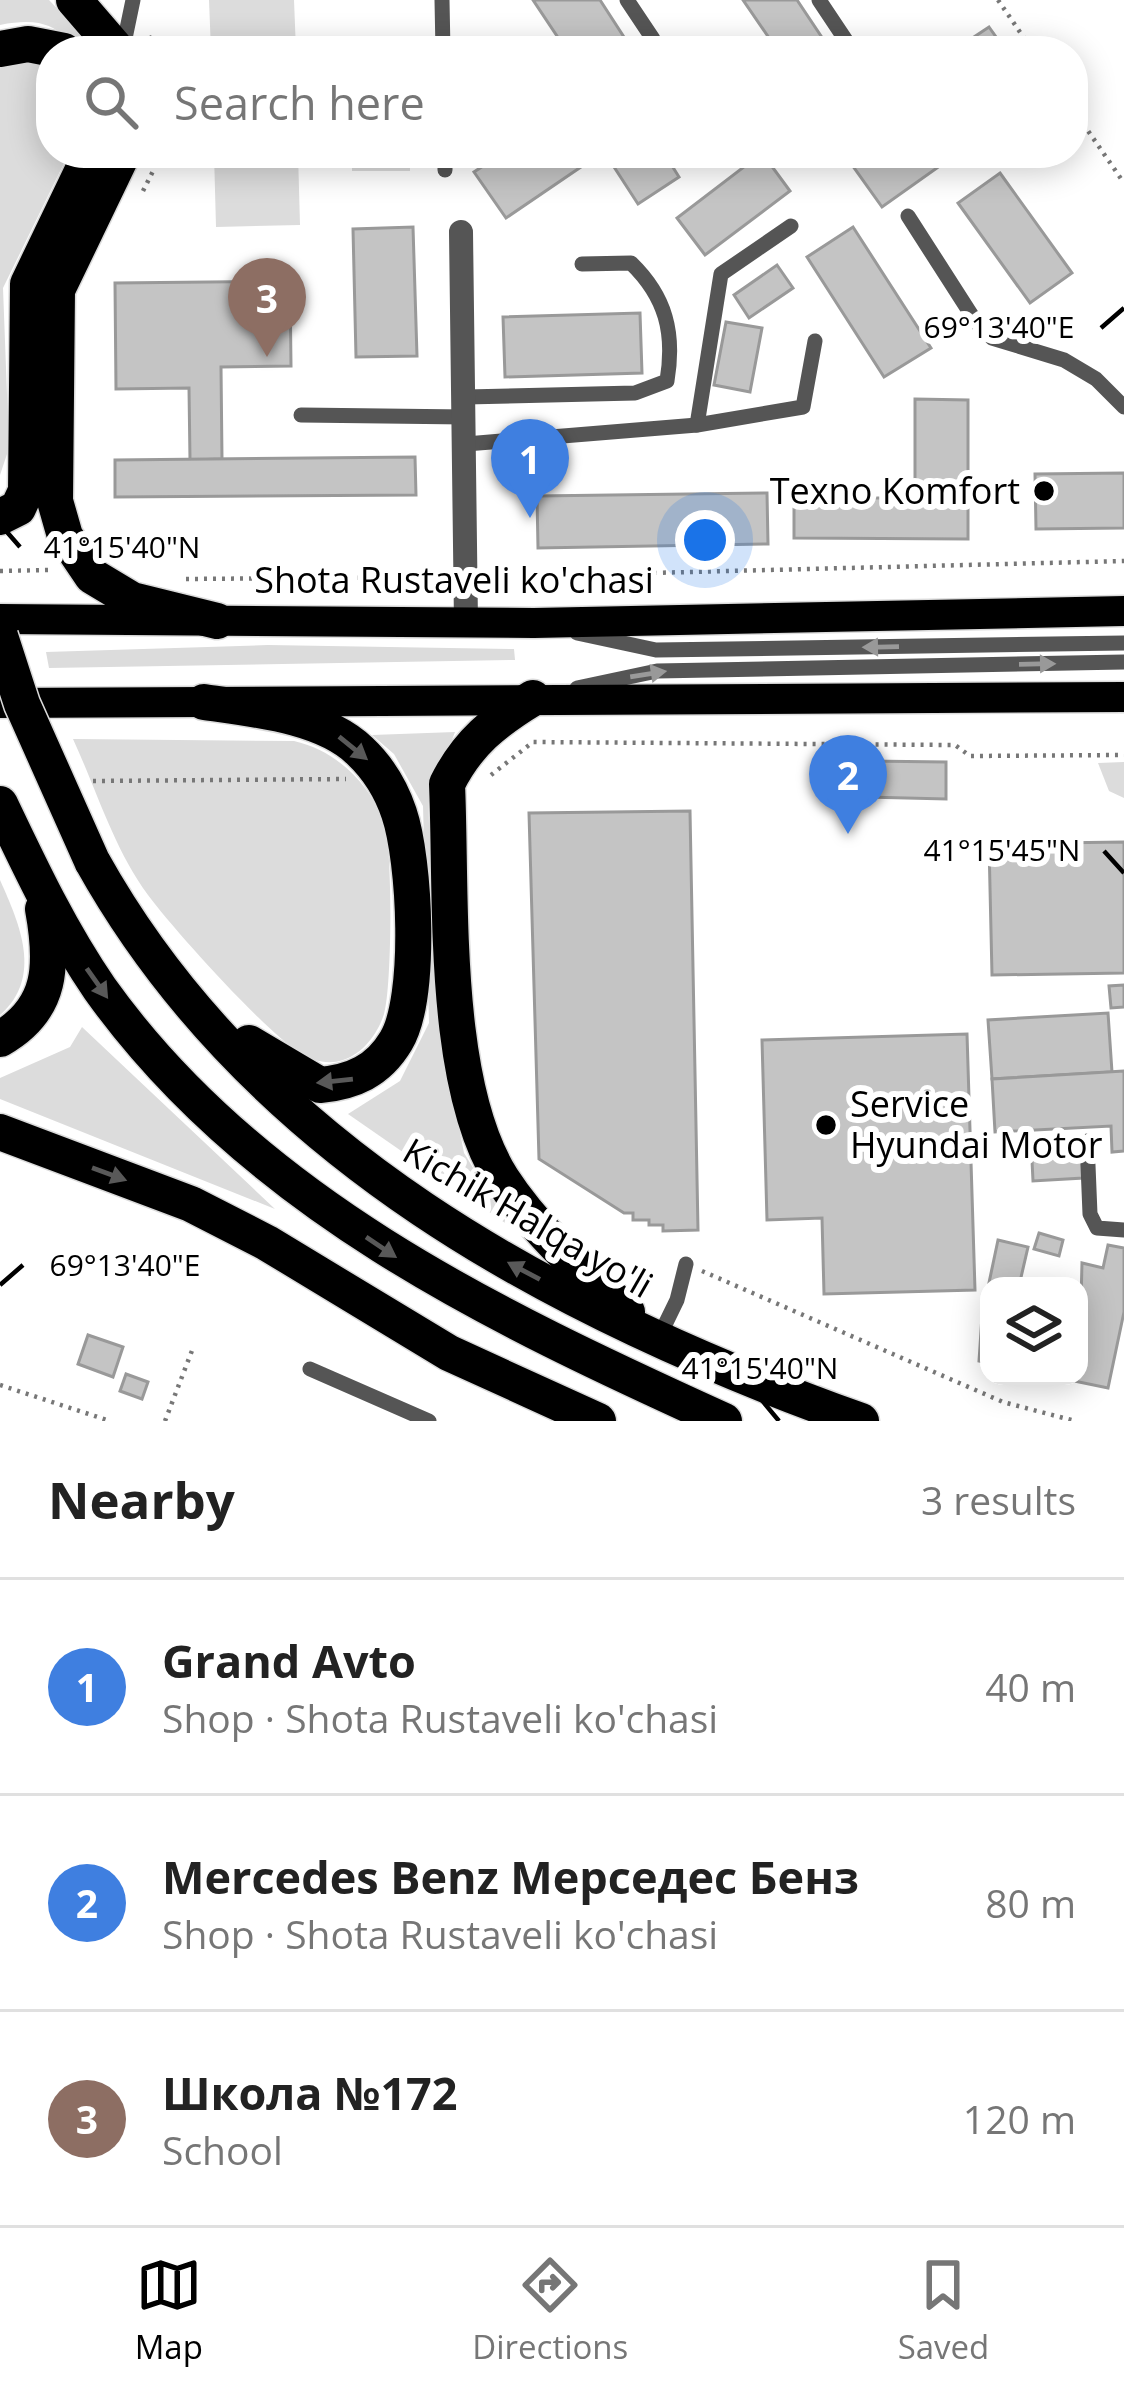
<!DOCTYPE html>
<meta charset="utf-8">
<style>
body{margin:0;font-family:"Open Sans",sans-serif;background:#f2f2f2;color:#222}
.controls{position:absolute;right:36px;bottom:36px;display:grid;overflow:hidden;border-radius:24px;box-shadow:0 6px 30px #0003}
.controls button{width:108px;height:108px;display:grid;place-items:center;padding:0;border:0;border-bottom:3px solid #e0e0e0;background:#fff;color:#222;font:60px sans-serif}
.you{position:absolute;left:705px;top:540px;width:42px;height:42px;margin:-30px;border:9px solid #fff;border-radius:50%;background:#1a73e8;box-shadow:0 0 0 18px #1a73e833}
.badge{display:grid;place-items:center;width:78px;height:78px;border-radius:50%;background:#000;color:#fff;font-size:39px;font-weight:700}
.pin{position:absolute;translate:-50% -99px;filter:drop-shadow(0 3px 6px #0008)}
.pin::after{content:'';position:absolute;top:63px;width:42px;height:36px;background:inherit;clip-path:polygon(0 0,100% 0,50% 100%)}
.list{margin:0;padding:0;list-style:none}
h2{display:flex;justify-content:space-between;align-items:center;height:156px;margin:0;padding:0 48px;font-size:51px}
h2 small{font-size:39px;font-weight:400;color:#767676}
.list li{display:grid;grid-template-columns:78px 1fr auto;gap:36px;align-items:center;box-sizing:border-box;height:216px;padding:0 48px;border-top:3px solid #e0e0e0}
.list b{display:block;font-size:45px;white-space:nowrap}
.list p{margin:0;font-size:39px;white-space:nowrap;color:#767676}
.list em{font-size:39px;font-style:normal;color:#767676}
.icon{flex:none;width:66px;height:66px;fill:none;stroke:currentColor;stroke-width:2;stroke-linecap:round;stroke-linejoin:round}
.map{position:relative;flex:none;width:1124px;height:1421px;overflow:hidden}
.search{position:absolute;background:#fff;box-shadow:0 6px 30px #0003;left:36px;right:36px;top:36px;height:132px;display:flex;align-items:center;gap:30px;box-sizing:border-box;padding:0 42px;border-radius:48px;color:#767676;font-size:45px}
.sheet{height:804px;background:#fff}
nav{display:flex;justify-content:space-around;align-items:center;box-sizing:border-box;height:168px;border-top:3px solid #e0e0e0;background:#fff;font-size:33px;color:#767676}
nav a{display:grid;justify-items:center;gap:6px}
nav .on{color:#000}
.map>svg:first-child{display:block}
</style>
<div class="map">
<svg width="1124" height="1421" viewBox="0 0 1124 1421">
<rect width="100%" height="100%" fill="#fff"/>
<!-- green -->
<g fill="#dcdcdc">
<path d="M 0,0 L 49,0 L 97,51 C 58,47 66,12 0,25 Z"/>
<path d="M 209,0 L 294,0 L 296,51 L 211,51 Z"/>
<path d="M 51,60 L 51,153 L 69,153 L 3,288 L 9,448 L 0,475 L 0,65 Z"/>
<path d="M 214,153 L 298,153 L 300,225 L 216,227 Z"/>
<rect x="352" y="153" width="58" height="18"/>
<path d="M 268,645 L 514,649 L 515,660 L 49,668 L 46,652 Z"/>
<path d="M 455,732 L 428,803 L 438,1020 L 464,1153 L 508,1225 L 348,1114 L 400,1081 L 429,1023 L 423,806 L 394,754 L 372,735 Z"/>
<path d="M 73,739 L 294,741 C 335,750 370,783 384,823 C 393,847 392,988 384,1014 C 378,1033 363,1054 343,1060 C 328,1065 313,1061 300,1053 C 266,1032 173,929 148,895 C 114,849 97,791 73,739 Z"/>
<path d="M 1124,762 L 1124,798 L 1109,791 L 1098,763 Z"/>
<path d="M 0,880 C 20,925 43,977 0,1015 Z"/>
<path d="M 82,1027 L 275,1209 L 0,1099 L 0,1078 L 70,1047 Z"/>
</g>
<!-- building -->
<g fill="#c4c4c4" stroke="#999" stroke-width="3">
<path d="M 533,0 L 600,0 L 633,51 L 567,51 Z"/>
<path d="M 743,0 L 797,0 L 831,51 L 778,51 Z"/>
<path d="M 989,27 L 1006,51 L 979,51 L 971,39 Z"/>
<path d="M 503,153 L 599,153 L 600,154 L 506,218 L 474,172 Z"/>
<path d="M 605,153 L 664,153 L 679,177 L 638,204 Z"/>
<path d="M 762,153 L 790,191 L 705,255 L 677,218 Z"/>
<path d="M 863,153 L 958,153 L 882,207 L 850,162 Z"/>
<path d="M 1000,173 L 1072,273 L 1030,303 L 958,203 Z"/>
<path d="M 413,227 L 417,356 L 356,357 L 353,229 Z"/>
<path d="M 853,227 L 931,348 L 884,377 L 807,257 Z"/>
<path d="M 777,265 L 793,288 L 749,318 L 734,295 Z"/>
<path d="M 290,281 L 291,366 L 221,367 L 222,459 L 190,460 L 189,388 L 116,389 L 115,283 Z"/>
<path d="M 640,313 L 642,373 L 505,377 L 503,317 Z"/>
<path d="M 726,322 L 762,328 L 750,392 L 714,385 Z"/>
<path d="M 915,399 L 968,400 L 968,539 L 794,538 L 794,498 L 915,498 Z"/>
<path d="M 415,457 L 416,495 L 115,497 L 115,460 Z"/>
<path d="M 1124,473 L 1124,528 L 1036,529 L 1035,474 Z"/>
<path d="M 767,493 L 768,544 L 538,548 L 537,496 Z"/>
<path d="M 866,761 L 946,762 L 946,799 L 866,797 Z"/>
<path d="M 690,811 L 698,1230 L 663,1231 L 663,1225 L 649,1225 L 649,1220 L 633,1220 L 633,1213 L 624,1213 L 539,1159 L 529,813 Z"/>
<path d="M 1124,842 L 1124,973 L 992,975 L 989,844 Z"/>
<path d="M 1124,985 L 1124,1007 L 1111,1008 L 1109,986 Z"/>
<path d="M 1108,1013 L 1112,1072 L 992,1079 L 988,1020 Z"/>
<path d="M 967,1034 L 975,1290 L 824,1294 L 822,1218 L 767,1220 L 762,1040 Z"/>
<path d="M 1124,1071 L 1124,1151 L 1112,1152 L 1111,1126 L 995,1132 L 992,1079 Z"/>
<path d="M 1081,1137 L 1083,1178 L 1033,1181 L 1031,1140 Z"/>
<path d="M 1039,1233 L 1063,1240 L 1059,1256 L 1034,1249 Z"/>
<path d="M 998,1240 L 1028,1247 L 1019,1286 L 989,1286 L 989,1363 L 979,1361 L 982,1316 Z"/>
<path d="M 1108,1245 L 1124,1248 L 1124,1312 L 1108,1388 L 1050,1376 L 1079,1376 L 1082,1263 L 1103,1268 Z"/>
<path d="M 88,1335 L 123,1347 L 113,1377 L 78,1364 Z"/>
<path d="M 126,1374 L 148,1382 L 142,1399 L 120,1391 Z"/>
</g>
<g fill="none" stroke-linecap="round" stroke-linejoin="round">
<defs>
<g id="primary">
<path d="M 0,619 L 534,623 L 1124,611"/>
<path d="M 0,703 L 1124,697"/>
</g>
<g id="highway">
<path d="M 74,0 L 118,51"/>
<path d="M 0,49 L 28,44 L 64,51"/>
<path d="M 123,153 L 57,290 L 55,501 L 65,536 L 92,576 L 132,600 L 217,621"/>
<path d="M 0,517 L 18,508 L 26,491 L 28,284 L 91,153"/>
<path d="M 533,698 C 495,721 467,743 447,784 C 452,897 441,1083 502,1179 C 535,1230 582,1271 627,1312"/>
<path d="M 204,702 C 252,709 323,715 360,751 C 378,768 391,789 399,813 C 415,860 422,998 396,1041 C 378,1071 353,1082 320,1085 L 249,1043"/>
<path d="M 0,804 C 30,867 60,931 100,989 C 252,1202 493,1316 724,1421"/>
<path d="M 92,861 C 254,1152 556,1312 861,1421"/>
<path d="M 0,1039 C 53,1009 53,964 43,909"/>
<path d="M 0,1132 L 191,1204 L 267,1243 L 449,1353 L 598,1421"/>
</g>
</defs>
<!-- primary casing -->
<use href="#primary" stroke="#dbdbdb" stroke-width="33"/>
<!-- highway casing -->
<use href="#highway" stroke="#dbdbdb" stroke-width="39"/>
<!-- path -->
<g stroke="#777" stroke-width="4.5" stroke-dasharray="3 6" stroke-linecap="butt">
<path d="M 998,0 L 1033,51"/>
<path d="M 149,36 L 156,51"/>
<path d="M 1073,109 L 1124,183"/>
<path d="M 143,191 L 162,153"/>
<path d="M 0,571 L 48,570"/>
<path d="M 492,577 L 1124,561"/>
<path d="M 186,579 L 438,577"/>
<path d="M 491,775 L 533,742 L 955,745 L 970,756 L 1124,755"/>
<path d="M 93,781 L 346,779"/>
<path d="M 702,1271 L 1003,1402 L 1075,1421"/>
<path d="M 0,1385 L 110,1421"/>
<path d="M 165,1421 L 193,1348"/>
</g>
<!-- lane -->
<g stroke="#555" stroke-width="15">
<path d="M 442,0 L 443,51"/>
<path d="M 627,0 L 653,39"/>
<path d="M 819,0 L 853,51"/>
<path d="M 123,48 L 133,0"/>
<path d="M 445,153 L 445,170"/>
<path d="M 908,216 L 976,322 L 992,338 L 1064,360 L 1096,379 L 1124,407"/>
<path d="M 466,397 L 635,393 L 667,381 C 675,333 666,297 631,263 L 582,264"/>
<path d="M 301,415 L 466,417"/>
<path d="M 697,425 L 721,274 L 791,226"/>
<path d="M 466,444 L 697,425 L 803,407 L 815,341"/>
<path d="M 577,633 L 656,650 L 1124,643"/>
<path d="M 577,688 L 657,671 L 1124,662"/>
<path d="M 1087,1141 L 1090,1214 L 1097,1228 L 1124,1230"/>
<path d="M 658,1339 L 677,1300 L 686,1264"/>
<path d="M 310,1369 L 429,1421"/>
</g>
<!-- street -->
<path stroke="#555" stroke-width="24" d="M 461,232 L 466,623"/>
<!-- primary -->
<use href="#primary" stroke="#000" stroke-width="30"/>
<!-- highway -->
<use href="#highway" stroke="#000" stroke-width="36"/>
<defs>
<path id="highway-bridge" d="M 0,636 L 22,704 L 92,861"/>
</defs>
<!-- highway-bridge casing -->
<use href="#highway-bridge" stroke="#dbdbdb" stroke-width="39" stroke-linecap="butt"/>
<!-- highway-bridge -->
<use href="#highway-bridge" stroke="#000" stroke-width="36"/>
</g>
<!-- one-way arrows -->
<defs><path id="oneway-solid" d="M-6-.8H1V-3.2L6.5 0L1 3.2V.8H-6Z" transform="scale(3)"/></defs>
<g fill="#999">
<use href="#oneway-solid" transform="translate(881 647) rotate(179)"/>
<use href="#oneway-solid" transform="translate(1037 664) rotate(-1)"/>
<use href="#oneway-solid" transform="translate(648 674) rotate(-9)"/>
</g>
<g fill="#595959">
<use href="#oneway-solid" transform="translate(353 748) rotate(39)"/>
<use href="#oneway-solid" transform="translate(97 983) rotate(55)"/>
<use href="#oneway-solid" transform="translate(335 1081) rotate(174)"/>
<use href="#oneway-solid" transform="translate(109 1174) rotate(20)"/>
<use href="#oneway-solid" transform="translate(381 1247) rotate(34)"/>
<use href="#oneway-solid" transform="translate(524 1271) rotate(-152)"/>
</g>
<!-- ticks -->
<path fill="none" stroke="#000" stroke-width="4.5" d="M 1101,328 L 1124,308M 0,524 L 20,547M 1104,851 L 1124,873M 0,1285 L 23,1265M 760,1398 L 779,1421"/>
<!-- markers -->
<g fill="#000" stroke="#fff" stroke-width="4.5">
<circle cx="1044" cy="491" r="12"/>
<circle cx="826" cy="1125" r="12"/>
</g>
<g text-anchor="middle" stroke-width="12" stroke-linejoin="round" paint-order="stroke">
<!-- poi labels -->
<g font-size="36" fill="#000" stroke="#fff" text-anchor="end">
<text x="1020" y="504">Texno Komfort</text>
<text x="850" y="1117" text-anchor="start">Service<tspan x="850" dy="41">Hyundai Motor</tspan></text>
</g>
<!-- street labels -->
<g font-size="36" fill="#000" stroke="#fff">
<text x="454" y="593">Shota Rustaveli ko'chasi</text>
<text transform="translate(528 1218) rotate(30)" y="13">Kichik Halqa yo'li</text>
</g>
</g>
<g font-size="30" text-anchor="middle" fill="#000" stroke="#fff" stroke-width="12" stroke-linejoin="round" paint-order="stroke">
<text x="999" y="338">69°13'40"E</text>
<text x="122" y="558">41°15'40"N</text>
<text x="1002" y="861">41°15'45"N</text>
<text x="125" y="1276">69°13'40"E</text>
<text x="760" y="1379">41°15'40"N</text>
</g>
</svg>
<div class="controls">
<button><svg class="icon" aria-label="layers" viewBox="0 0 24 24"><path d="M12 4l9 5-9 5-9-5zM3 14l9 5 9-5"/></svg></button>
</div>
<div class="you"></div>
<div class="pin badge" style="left:530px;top:518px;background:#3f7fe0">1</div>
<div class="pin badge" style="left:848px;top:834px;background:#3f7fe0">2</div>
<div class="pin badge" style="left:267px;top:357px;background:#8d6e63">3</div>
<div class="search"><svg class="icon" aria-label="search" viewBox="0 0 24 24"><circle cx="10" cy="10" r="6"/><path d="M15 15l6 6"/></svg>Search here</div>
</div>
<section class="sheet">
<h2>Nearby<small>3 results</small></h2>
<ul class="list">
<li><span class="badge" style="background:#3f7fe0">1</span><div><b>Grand Avto</b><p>Shop · Shota Rustaveli ko'chasi</p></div><em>40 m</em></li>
<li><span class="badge" style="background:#3f7fe0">2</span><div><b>Mercedes Benz Мерседес Бенз</b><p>Shop · Shota Rustaveli ko'chasi</p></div><em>80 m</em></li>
<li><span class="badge" style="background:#8d6e63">3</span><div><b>Школа №172</b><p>School</p></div><em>120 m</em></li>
</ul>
</section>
<nav>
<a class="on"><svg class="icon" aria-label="map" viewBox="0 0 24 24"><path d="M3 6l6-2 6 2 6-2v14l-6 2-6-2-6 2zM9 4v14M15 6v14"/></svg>Map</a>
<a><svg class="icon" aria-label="directions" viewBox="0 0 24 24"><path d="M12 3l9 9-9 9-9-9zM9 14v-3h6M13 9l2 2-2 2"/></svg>Directions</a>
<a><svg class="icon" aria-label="saved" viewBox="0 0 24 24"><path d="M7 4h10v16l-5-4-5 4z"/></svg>Saved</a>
</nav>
